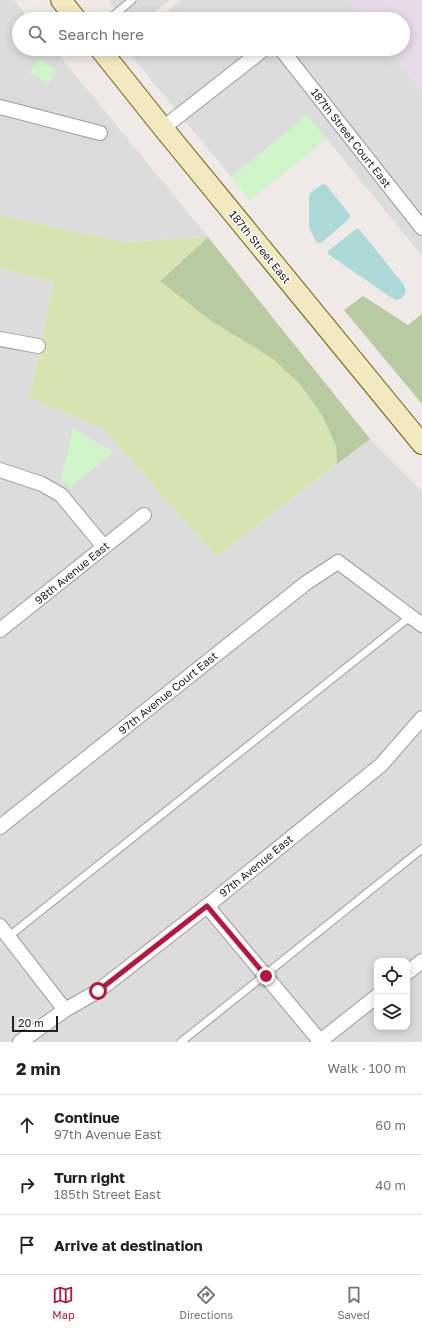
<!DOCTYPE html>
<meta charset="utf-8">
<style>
body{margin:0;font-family:"Golos Text",sans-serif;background:#f2f2f2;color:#222}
.controls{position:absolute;right:12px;bottom:12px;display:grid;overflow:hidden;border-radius:8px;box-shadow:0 2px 10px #0003}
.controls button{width:36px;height:36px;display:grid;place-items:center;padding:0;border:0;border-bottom:1px solid #e0e0e0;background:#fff;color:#222;font:20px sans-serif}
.scale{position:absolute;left:12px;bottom:10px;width:46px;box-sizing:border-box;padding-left:4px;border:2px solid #1f1f1f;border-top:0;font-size:11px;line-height:14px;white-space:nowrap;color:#1f1f1f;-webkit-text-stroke:3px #fff;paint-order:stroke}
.stop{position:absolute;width:12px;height:12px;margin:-9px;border:3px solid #ba153e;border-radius:50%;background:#fff}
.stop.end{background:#ba153e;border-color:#fff;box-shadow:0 1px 4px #0008}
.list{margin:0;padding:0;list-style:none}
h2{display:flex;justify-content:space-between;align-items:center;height:52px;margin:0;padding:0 16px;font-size:17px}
h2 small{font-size:13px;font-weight:400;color:#767676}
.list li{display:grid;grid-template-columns:26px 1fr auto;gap:12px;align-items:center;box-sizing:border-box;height:60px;padding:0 16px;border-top:1px solid #e0e0e0}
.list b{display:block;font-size:15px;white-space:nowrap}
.list p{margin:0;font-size:13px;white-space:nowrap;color:#767676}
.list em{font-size:13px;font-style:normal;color:#767676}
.icon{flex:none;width:22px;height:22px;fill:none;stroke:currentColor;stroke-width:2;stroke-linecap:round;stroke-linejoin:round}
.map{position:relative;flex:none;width:422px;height:1042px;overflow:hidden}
.search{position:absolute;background:#fff;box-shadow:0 2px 10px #0003;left:12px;right:12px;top:12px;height:44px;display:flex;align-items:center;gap:10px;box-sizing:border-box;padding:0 14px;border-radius:22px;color:#767676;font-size:15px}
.sheet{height:232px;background:#fff}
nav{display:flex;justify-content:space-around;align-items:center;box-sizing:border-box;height:56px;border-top:1px solid #e0e0e0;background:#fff;font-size:11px;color:#767676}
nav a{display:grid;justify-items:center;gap:2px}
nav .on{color:#ba153e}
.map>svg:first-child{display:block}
</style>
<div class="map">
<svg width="422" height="1042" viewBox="0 0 422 1042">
<rect width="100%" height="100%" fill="#efeae7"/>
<!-- residential -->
<g fill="#dddcdd" fill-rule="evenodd">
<path d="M 0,0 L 14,0 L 29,19 L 19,19 L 19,49 L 54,49 L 208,237 L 123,242 L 0,215 Z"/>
<path d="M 181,0 L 349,0 L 364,19 L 157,19 Z"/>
<path d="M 126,49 L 388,49 L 422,91 L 422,256 L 326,138 L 250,200 Z"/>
<path d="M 0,268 L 54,282 L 29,398 L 104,429 L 216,557 L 370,439 L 422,491 L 422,1042 L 0,1042 ZM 377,961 L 407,961 L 407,1027 L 377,1027 Z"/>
</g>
<!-- industrial -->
<path fill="#e7d9e7" d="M 349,0 L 422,0 L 422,91 L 388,49 L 403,49 L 403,19 L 364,19 Z"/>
<!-- grass -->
<path fill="#d7e4b2" d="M 0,215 L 123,242 L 208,237 L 160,280 L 210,320 L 273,359 L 300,384 L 322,415 L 336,446 L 337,464 L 216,557 L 104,429 L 29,398 L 54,282 L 0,268 Z"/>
<!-- forest -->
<g fill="#b7caa0">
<path d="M 208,237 L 370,439 L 337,464 L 336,446 L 322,415 L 300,384 L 273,359 L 210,320 L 160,281 Z"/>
<path d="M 363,296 L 408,325 L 422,314 L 422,404 L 344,310 Z"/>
</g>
<!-- park -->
<g fill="#d0f4c9">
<path d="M 39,58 L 57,70 L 48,84 L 30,73 Z"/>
<path d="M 307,115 L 326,138 L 317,145 L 317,147 L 250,200 L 231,177 Z"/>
<path d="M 73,428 L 114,452 L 70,487 L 61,480 Z"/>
</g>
<!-- parking -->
<g fill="#dbdbdb">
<path d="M 108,0 L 169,0 L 147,19 L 124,19 Z"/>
<path d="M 0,85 L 97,110 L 94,122 L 117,128 L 108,160 L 0,131 Z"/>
</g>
<!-- water -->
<g fill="#acd8d7">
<path d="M 323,184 L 326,185 L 350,215 L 349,219 L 321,243 L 317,243 L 309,228 L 309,198 L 310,193 Z"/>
<path d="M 356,229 L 359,229 L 404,285 L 406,292 L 401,299 L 396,300 L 392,298 L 328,254 L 328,251 Z"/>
</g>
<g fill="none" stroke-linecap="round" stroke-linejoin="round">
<defs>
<g id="lane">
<path d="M 109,19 L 132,0"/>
<path d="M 8,937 L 411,616"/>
<path d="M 181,1042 L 422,849"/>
</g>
<g id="street">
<path d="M 281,49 L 422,228"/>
<path d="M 0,107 L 100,133"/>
<path d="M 163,128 L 264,49"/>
<path d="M 0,339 L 38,346"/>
<path d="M 0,470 L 42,484 L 61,495 L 104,547"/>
<path d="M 0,630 L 144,515"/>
<path d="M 0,827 L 306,583 L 338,562 L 422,625"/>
<path d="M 207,906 L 320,1041"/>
<path d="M 0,926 L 65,1010"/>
<path d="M 407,973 L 422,961"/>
<path d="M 20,1042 L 65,1010 L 98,991 L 207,906 L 381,765 L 422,718"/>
<path d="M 319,1042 L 377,996"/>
</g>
<g id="secondary">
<path d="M 61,0 L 76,19"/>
<path d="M 100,49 L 163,128 L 422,444"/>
</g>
</defs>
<!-- lane casing -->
<use href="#lane" stroke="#9c9c9c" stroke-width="9"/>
<!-- street casing -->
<use href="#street" stroke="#9c9c9c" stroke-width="16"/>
<!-- secondary casing -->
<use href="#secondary" stroke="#6c5f10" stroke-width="22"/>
<!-- lane -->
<use href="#lane" stroke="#fff" stroke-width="7"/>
<!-- street -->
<use href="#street" stroke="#fff" stroke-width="14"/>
<!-- secondary -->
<use href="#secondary" stroke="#f3e9c1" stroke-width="20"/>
</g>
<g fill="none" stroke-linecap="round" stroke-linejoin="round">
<!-- route -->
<path stroke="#ba153e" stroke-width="5" d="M 98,991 L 207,906 L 266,976"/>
</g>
<g text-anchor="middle" stroke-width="3" stroke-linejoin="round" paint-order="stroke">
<!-- street labels -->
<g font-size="11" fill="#1f1f1f" stroke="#fff">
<text transform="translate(351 138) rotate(52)" y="4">187th Street Court East</text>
<text transform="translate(260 247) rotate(51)" y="4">187th Street East</text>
<text transform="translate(72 573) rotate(-39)" y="4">98th Avenue East</text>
<text transform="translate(168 693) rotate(-39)" y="4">97th Avenue Court East</text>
<text transform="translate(256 866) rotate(-39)" y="4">97th Avenue East</text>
</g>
</g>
</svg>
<div class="controls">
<button><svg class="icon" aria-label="locate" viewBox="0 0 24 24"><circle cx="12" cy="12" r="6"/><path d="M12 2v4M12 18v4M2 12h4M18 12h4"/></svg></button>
<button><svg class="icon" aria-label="layers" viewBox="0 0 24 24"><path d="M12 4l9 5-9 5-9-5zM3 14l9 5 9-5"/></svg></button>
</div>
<div class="scale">20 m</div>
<div class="stop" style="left:98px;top:991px"></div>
<div class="stop end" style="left:266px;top:976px"></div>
<div class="search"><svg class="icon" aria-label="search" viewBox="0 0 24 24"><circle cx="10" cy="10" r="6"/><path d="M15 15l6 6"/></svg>Search here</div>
</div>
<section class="sheet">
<h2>2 min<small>Walk · 100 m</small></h2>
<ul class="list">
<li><svg class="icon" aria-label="ahead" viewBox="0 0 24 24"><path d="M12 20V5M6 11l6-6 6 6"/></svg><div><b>Continue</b><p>97th Avenue East</p></div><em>60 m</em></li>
<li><svg class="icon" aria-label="right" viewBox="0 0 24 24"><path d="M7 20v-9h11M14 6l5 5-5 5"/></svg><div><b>Turn right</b><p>185th Street East</p></div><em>40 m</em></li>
<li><svg class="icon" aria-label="arrive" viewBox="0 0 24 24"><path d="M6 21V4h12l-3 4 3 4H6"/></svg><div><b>Arrive at destination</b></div></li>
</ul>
</section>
<nav>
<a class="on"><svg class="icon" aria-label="map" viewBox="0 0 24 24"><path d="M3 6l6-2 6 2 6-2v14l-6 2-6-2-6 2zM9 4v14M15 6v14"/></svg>Map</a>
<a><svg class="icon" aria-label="directions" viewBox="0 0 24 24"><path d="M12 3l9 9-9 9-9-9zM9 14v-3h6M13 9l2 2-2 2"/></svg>Directions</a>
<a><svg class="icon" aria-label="saved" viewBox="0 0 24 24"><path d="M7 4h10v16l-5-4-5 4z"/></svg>Saved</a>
</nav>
